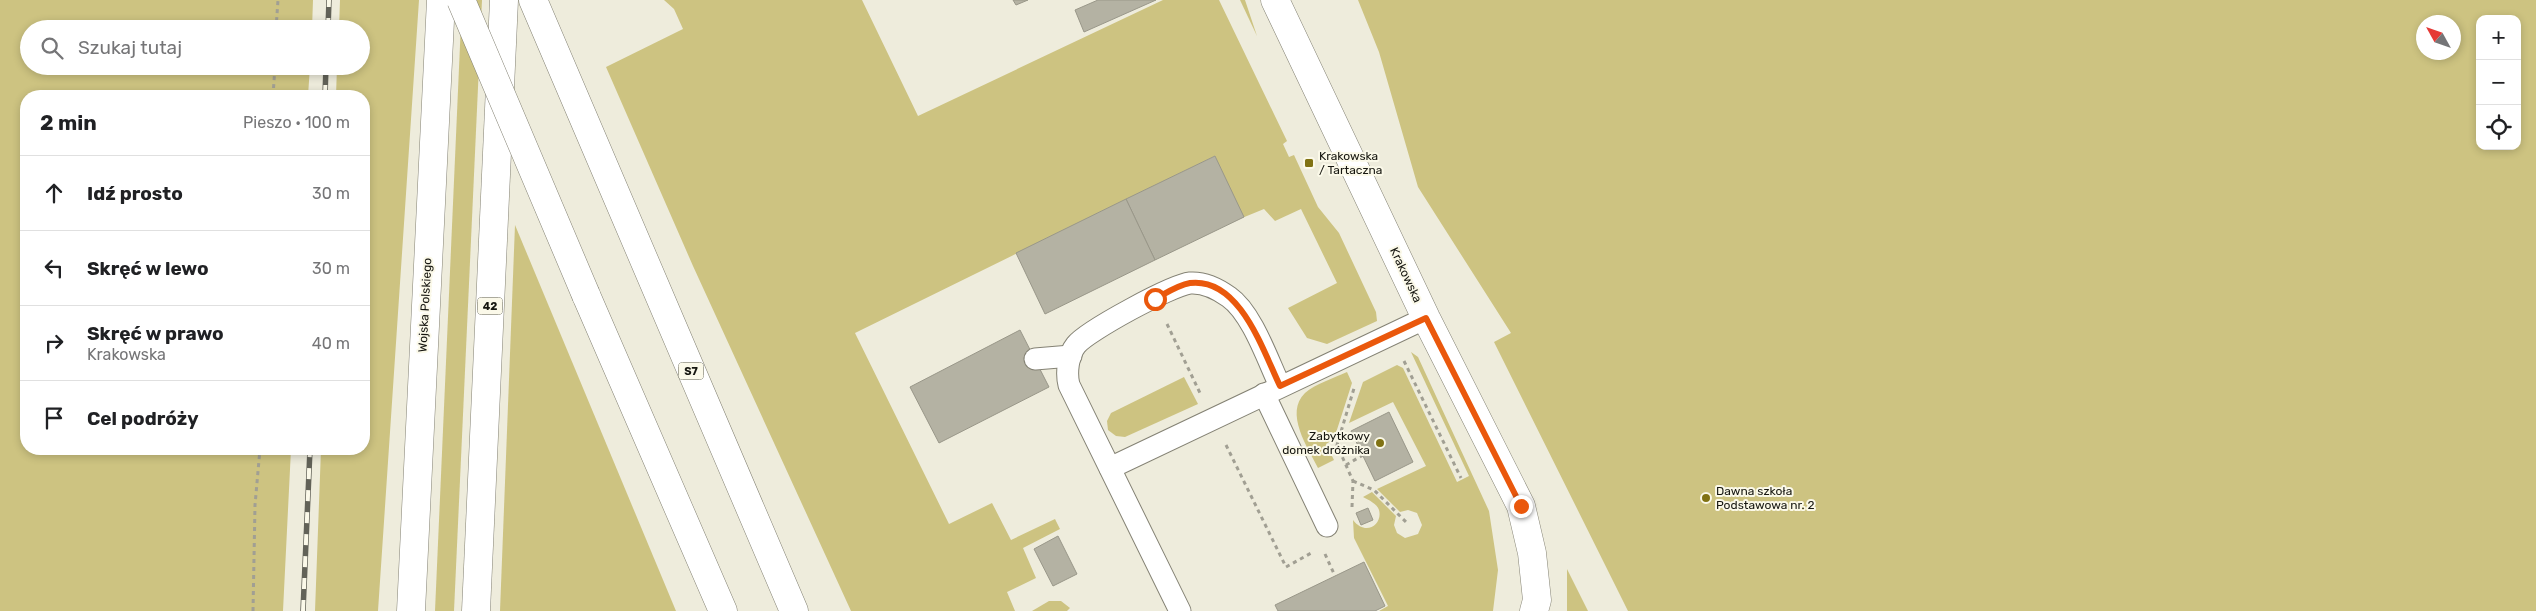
<!DOCTYPE html>
<html lang="pl">
<meta charset="utf-8">
<style>
body{margin:0;font-family:Rubik,sans-serif;background:#f2f2f2;color:#202124}
.controls{position:absolute;right:15px;top:15px;display:grid;overflow:hidden;border-radius:10px;box-shadow:0 2px 8px #0003}
.controls button{width:45px;height:45px;display:grid;place-items:center;padding:0;border:0;border-bottom:1px solid #e0e0e0;background:#fff;color:#202124;font:25px sans-serif}
.compass{position:absolute;left:2416px;top:15px;width:45px;height:45px;border-radius:50%;background:#fff;box-shadow:0 2px 8px #0003;rotate:310deg}
.stop{position:absolute;width:15px;height:15px;margin:-11px;border:4px solid #ea580c;border-radius:50%;background:#fff}
.stop.end{background:#ea580c;border-color:#fff;box-shadow:0 1px 5px #0008}
.list{margin:0;padding:0;list-style:none}
h2{display:flex;justify-content:space-between;align-items:center;height:65px;margin:0;padding:0 20px;font-size:21px}
h2 small{font-size:16px;font-weight:400;color:#757577}
.list li{display:grid;grid-template-columns:32px 1fr auto;gap:15px;align-items:center;box-sizing:border-box;height:75px;padding:0 20px;border-top:1px solid #e0e0e0}
.list b{display:block;font-size:19px;white-space:nowrap}
.list p{margin:0;font-size:16px;white-space:nowrap;color:#757577}
.list em{font-size:16px;font-style:normal;color:#757577}
.icon{flex:none;width:28px;height:28px;fill:none;stroke:currentColor;stroke-width:2;stroke-linecap:round;stroke-linejoin:round}
.map{position:relative;flex:none;width:2536px;height:611px;overflow:hidden}
.search{position:absolute;background:#fff;box-shadow:0 2px 8px #0003;left:20px;top:20px;width:350px;height:55px;display:flex;align-items:center;gap:12px;box-sizing:border-box;padding:0 18px;border-radius:28px;color:#757577;font-size:19px}
.panel{position:absolute;background:#fff;box-shadow:0 2px 8px #0003;left:20px;top:90px;width:350px;height:365px;border-radius:20px}
.map>svg:first-child{display:block}
</style>
<div class="map">
<svg width="2536" height="611" viewBox="0 0 2536 611">
<rect width="100%" height="100%" fill="#eeecdc"/>
<!-- green -->
<g fill="#cdc381" fill-rule="evenodd">
<path d="M 0,0 L 313,0 L 312,29 L 29,29 L 29,66 L 310,66 L 308,96 L 26,96 L 26,449 L 291,449 L 283,611 L 0,611 Z"/>
<path d="M 340,0 L 419,0 L 378,611 L 315,611 L 321,449 L 364,449 L 364,96 L 336,96 L 337,66 L 361,66 L 361,29 L 339,29 Z"/>
<path d="M 462,0 L 482,0 L 454,611 L 435,611 Z"/>
<path d="M 664,0 L 862,0 L 918,116 L 1163,0 L 1219,0 L 1287,141 L 1283,144 L 1289,157 L 1294,155 L 1318,207 L 1339,233 L 1376,312 L 1377,321 L 1327,344 L 1307,338 L 1288,308 L 1337,283 L 1301,209 L 1275,221 L 1264,209 L 1242,218 L 1215,156 L 855,333 L 949,524 L 992,503 L 1011,540 L 1055,519 L 1060,529 L 1023,548 L 1036,578 L 1007,592 L 1015,611 L 851,611 L 693,266 L 606,67 L 683,29 L 674,9 Z"/>
<path d="M 1240,0 L 1245,0 L 1257,36 Z"/>
<path d="M 1358,0 L 2536,0 L 2536,611 L 1628,611 L 1494,342 L 1511,333 L 1418,187 L 1379,52 ZM 2480,19 L 2517,19 L 2517,146 L 2480,146 ZM 2424,22 L 2454,22 L 2454,52 L 2424,52 Z"/>
<path d="M 515,225 L 676,611 L 500,611 Z"/>
<path d="M 1411,352 L 1418,357 L 1489,511 L 1498,570 L 1493,611 L 1379,611 L 1388,606 L 1354,538 L 1353,520 C 1366,537 1383,524 1379,510 C 1377,504 1369,500 1363,497 L 1372,492 L 1396,516 L 1394,525 L 1397,533 L 1405,538 L 1418,534 L 1422,525 L 1417,513 L 1408,510 L 1400,512 L 1377,489 L 1426,466 L 1393,402 L 1349,423 L 1363,382 L 1397,365 L 1403,368 L 1457,482 L 1469,476 Z"/>
<path d="M 1347,372 L 1352,383 L 1334,439 L 1326,444 L 1334,460 L 1318,468 C 1308,448 1284,413 1305,393 C 1315,384 1334,378 1347,372 Z"/>
<path d="M 1184,377 L 1198,404 L 1125,437 L 1116,436 L 1108,430 L 1107,421 L 1111,413 Z"/>
<path d="M 1567,569 L 1588,611 L 1567,611 Z"/>
<path d="M 1049,601 L 1061,601 L 1070,608 L 1067,611 L 1032,611 Z"/>
</g>
<!-- building -->
<g fill="#b4b2a3" stroke="#999789">
<path d="M 1013,0 L 1028,0 L 1016,5 Z"/>
<path d="M 1098,0 L 1156,0 L 1084,32 L 1075,10 Z"/>
<path d="M 1215,156 L 1244,217 L 1155,260 L 1126,199 Z"/>
<path d="M 1126,199 L 1155,260 L 1045,314 L 1016,253 Z"/>
<path d="M 1020,330 L 1049,387 L 939,443 L 910,387 Z"/>
<path d="M 1389,412 L 1413,462 L 1375,481 L 1351,431 Z"/>
<path d="M 1368,508 L 1373,520 L 1361,525 L 1356,513 Z"/>
<path d="M 1058,536 L 1077,574 L 1053,586 L 1034,549 Z"/>
<path d="M 1364,562 L 1385,606 L 1375,611 L 1278,611 L 1275,605 Z"/>
</g>
<g fill="none" stroke-linecap="round" stroke-linejoin="round">
<defs>
<g id="lane">
<path d="M 1035,359 L 1071,356"/>
<path d="M 1264,394 L 1327,526"/>
<path d="M 1110,468 L 1426,318"/>
<path d="M 1180,611 L 1069,385 C 1066,373 1068,355 1076,345 C 1087,331 1172,285 1190,283 C 1204,282 1218,289 1229,297 C 1252,313 1268,361 1280,386"/>
</g>
<g id="primary">
<path d="M 1275,0 L 1426,318 L 1521,506 L 1532,553 L 1537,600 L 1534,611"/>
<path d="M 411,611 L 441,0"/>
<path d="M 476,611 L 504,0"/>
</g>
<g id="highway">
<path d="M 533,0 L 794,611"/>
<path d="M 586,295 L 723,611"/>
</g>
</defs>
<!-- lane casing -->
<use href="#lane" stroke="#848274" stroke-width="23"/>
<!-- primary casing -->
<use href="#primary" stroke="#848274" stroke-width="29"/>
<!-- highway casing -->
<use href="#highway" stroke="#848274" stroke-width="29"/>
<!-- path -->
<g stroke="#a19f93" stroke-width="3" stroke-dasharray="4 4" stroke-linecap="butt">
<path d="M 276,29 L 278,0"/>
<path d="M 273,96 L 275,66"/>
<path d="M 1167,324 L 1200,393"/>
<path d="M 1404,361 L 1461,478"/>
<path d="M 1226,445 L 1286,567 L 1313,552"/>
<path d="M 1346,465 L 1363,455"/>
<path d="M 1353,481 L 1374,490 L 1407,523"/>
<path d="M 1352,507 L 1353,481 L 1337,445 L 1355,385"/>
<path d="M 1325,554 L 1335,576"/>
<path d="M 253,611 L 255,505 L 260,449"/>
</g>
<!-- lane -->
<use href="#lane" stroke="#fff" stroke-width="21"/>
<!-- primary -->
<use href="#primary" stroke="#fff" stroke-width="28"/>
<!-- highway -->
<use href="#highway" stroke="#fff" stroke-width="28"/>
<defs>
<g id="rail">
<path d="M 328,29 L 329,0"/>
<path d="M 325,96 L 326,66"/>
<path d="M 303,611 L 310,449"/>
</g>
</defs>
<!-- rail casing -->
<use href="#rail" stroke="#626258" stroke-width="5.5"/>
<!-- rail -->
<use href="#rail" stroke="#fbf9e9" stroke-width="4" stroke-dasharray="11" stroke-linecap="butt"/>
<defs>
<path id="highway-bridge" d="M 461,0 L 586,295"/>
</defs>
<!-- highway-bridge casing -->
<use href="#highway-bridge" stroke="#848274" stroke-width="29" stroke-linecap="butt"/>
<!-- highway-bridge -->
<use href="#highway-bridge" stroke="#fff" stroke-width="28"/>
</g>
<g fill="none" stroke-linecap="round" stroke-linejoin="round">
<!-- route -->
<path stroke="#ea580c" stroke-width="6" d="M 1155,299 C 1166,293 1178,285 1190,283 C 1240,277 1263,351 1280,386 L 1426,318 L 1521,506"/>
</g>
<!-- markers -->
<g fill="#807213" stroke="#fbf9e9" stroke-width="2">
<rect x="1304" y="158" width="10" height="10" rx="2.5"/>
<circle cx="1380" cy="443" r="5"/>
<circle cx="1706" cy="498" r="5"/>
</g>
<g text-anchor="middle" stroke-width="4" stroke-linejoin="round" paint-order="stroke">
<!-- shield labels -->
<g fill="#fbf9e9" stroke="#5b5a51" stroke-width="1">
<rect x="477.5" y="297.5" width="25" height="17" rx="4"/>
<rect x="678.5" y="362.5" width="25" height="17" rx="4"/>
</g>
<g font-size="11" font-weight="bold" fill="#161610">
<text x="490" y="310">42</text>
<text x="691" y="375">S7</text>
</g>
<!-- poi labels -->
<g font-size="12" fill="#161610" stroke="#fbf9e9" text-anchor="start">
<text x="1319" y="160">Krakowska<tspan x="1319" dy="14">/ Tartaczna</tspan></text>
<text x="1370" y="440" text-anchor="end">Zabytkowy<tspan x="1370" dy="14">domek dróżnika</tspan></text>
<text x="1716" y="495">Dawna szkoła<tspan x="1716" dy="14">Podstawowa nr. 2</tspan></text>
</g>
<!-- street labels -->
<g font-size="12" fill="#161610" stroke="#fbf9e9">
<text transform="translate(1406 275) rotate(65)" y="4">Krakowska</text>
<text transform="translate(425 305) rotate(-87)" y="4">Wojska Polskiego</text>
</g>
</g>
</svg>
<div class="controls">
<button>+</button>
<button>−</button>
<button><svg class="icon" aria-label="locate" viewBox="0 0 24 24"><circle cx="12" cy="12" r="6"/><path d="M12 2v4M12 18v4M2 12h4M18 12h4"/></svg></button>
</div>
<svg class="compass" viewBox="-18 -18 36 36"><path d="M0-13l5 13h-10z" fill="#e53935"/><path d="M0 13l5-13h-10z" fill="#757577"/></svg>
<div class="stop" style="left:1155px;top:299px"></div>
<div class="stop end" style="left:1521px;top:506px"></div>
<div class="search"><svg class="icon" aria-label="search" viewBox="0 0 24 24"><circle cx="10" cy="10" r="6"/><path d="M15 15l6 6"/></svg>Szukaj tutaj</div>
<section class="panel">
<h2>2 min<small>Pieszo · 100 m</small></h2>
<ul class="list">
<li><svg class="icon" aria-label="ahead" viewBox="0 0 24 24"><path d="M12 20V5M6 11l6-6 6 6"/></svg><div><b>Idź prosto</b></div><em>30 m</em></li>
<li><svg class="icon" aria-label="left" viewBox="0 0 24 24"><path d="M17 20v-9H6M10 6l-5 5 5 5"/></svg><div><b>Skręć w lewo</b></div><em>30 m</em></li>
<li><svg class="icon" aria-label="right" viewBox="0 0 24 24"><path d="M7 20v-9h11M14 6l5 5-5 5"/></svg><div><b>Skręć w prawo</b><p>Krakowska</p></div><em>40 m</em></li>
<li><svg class="icon" aria-label="arrive" viewBox="0 0 24 24"><path d="M6 21V4h12l-3 4 3 4H6"/></svg><div><b>Cel podróży</b></div></li>
</ul>
</section>
</div>
